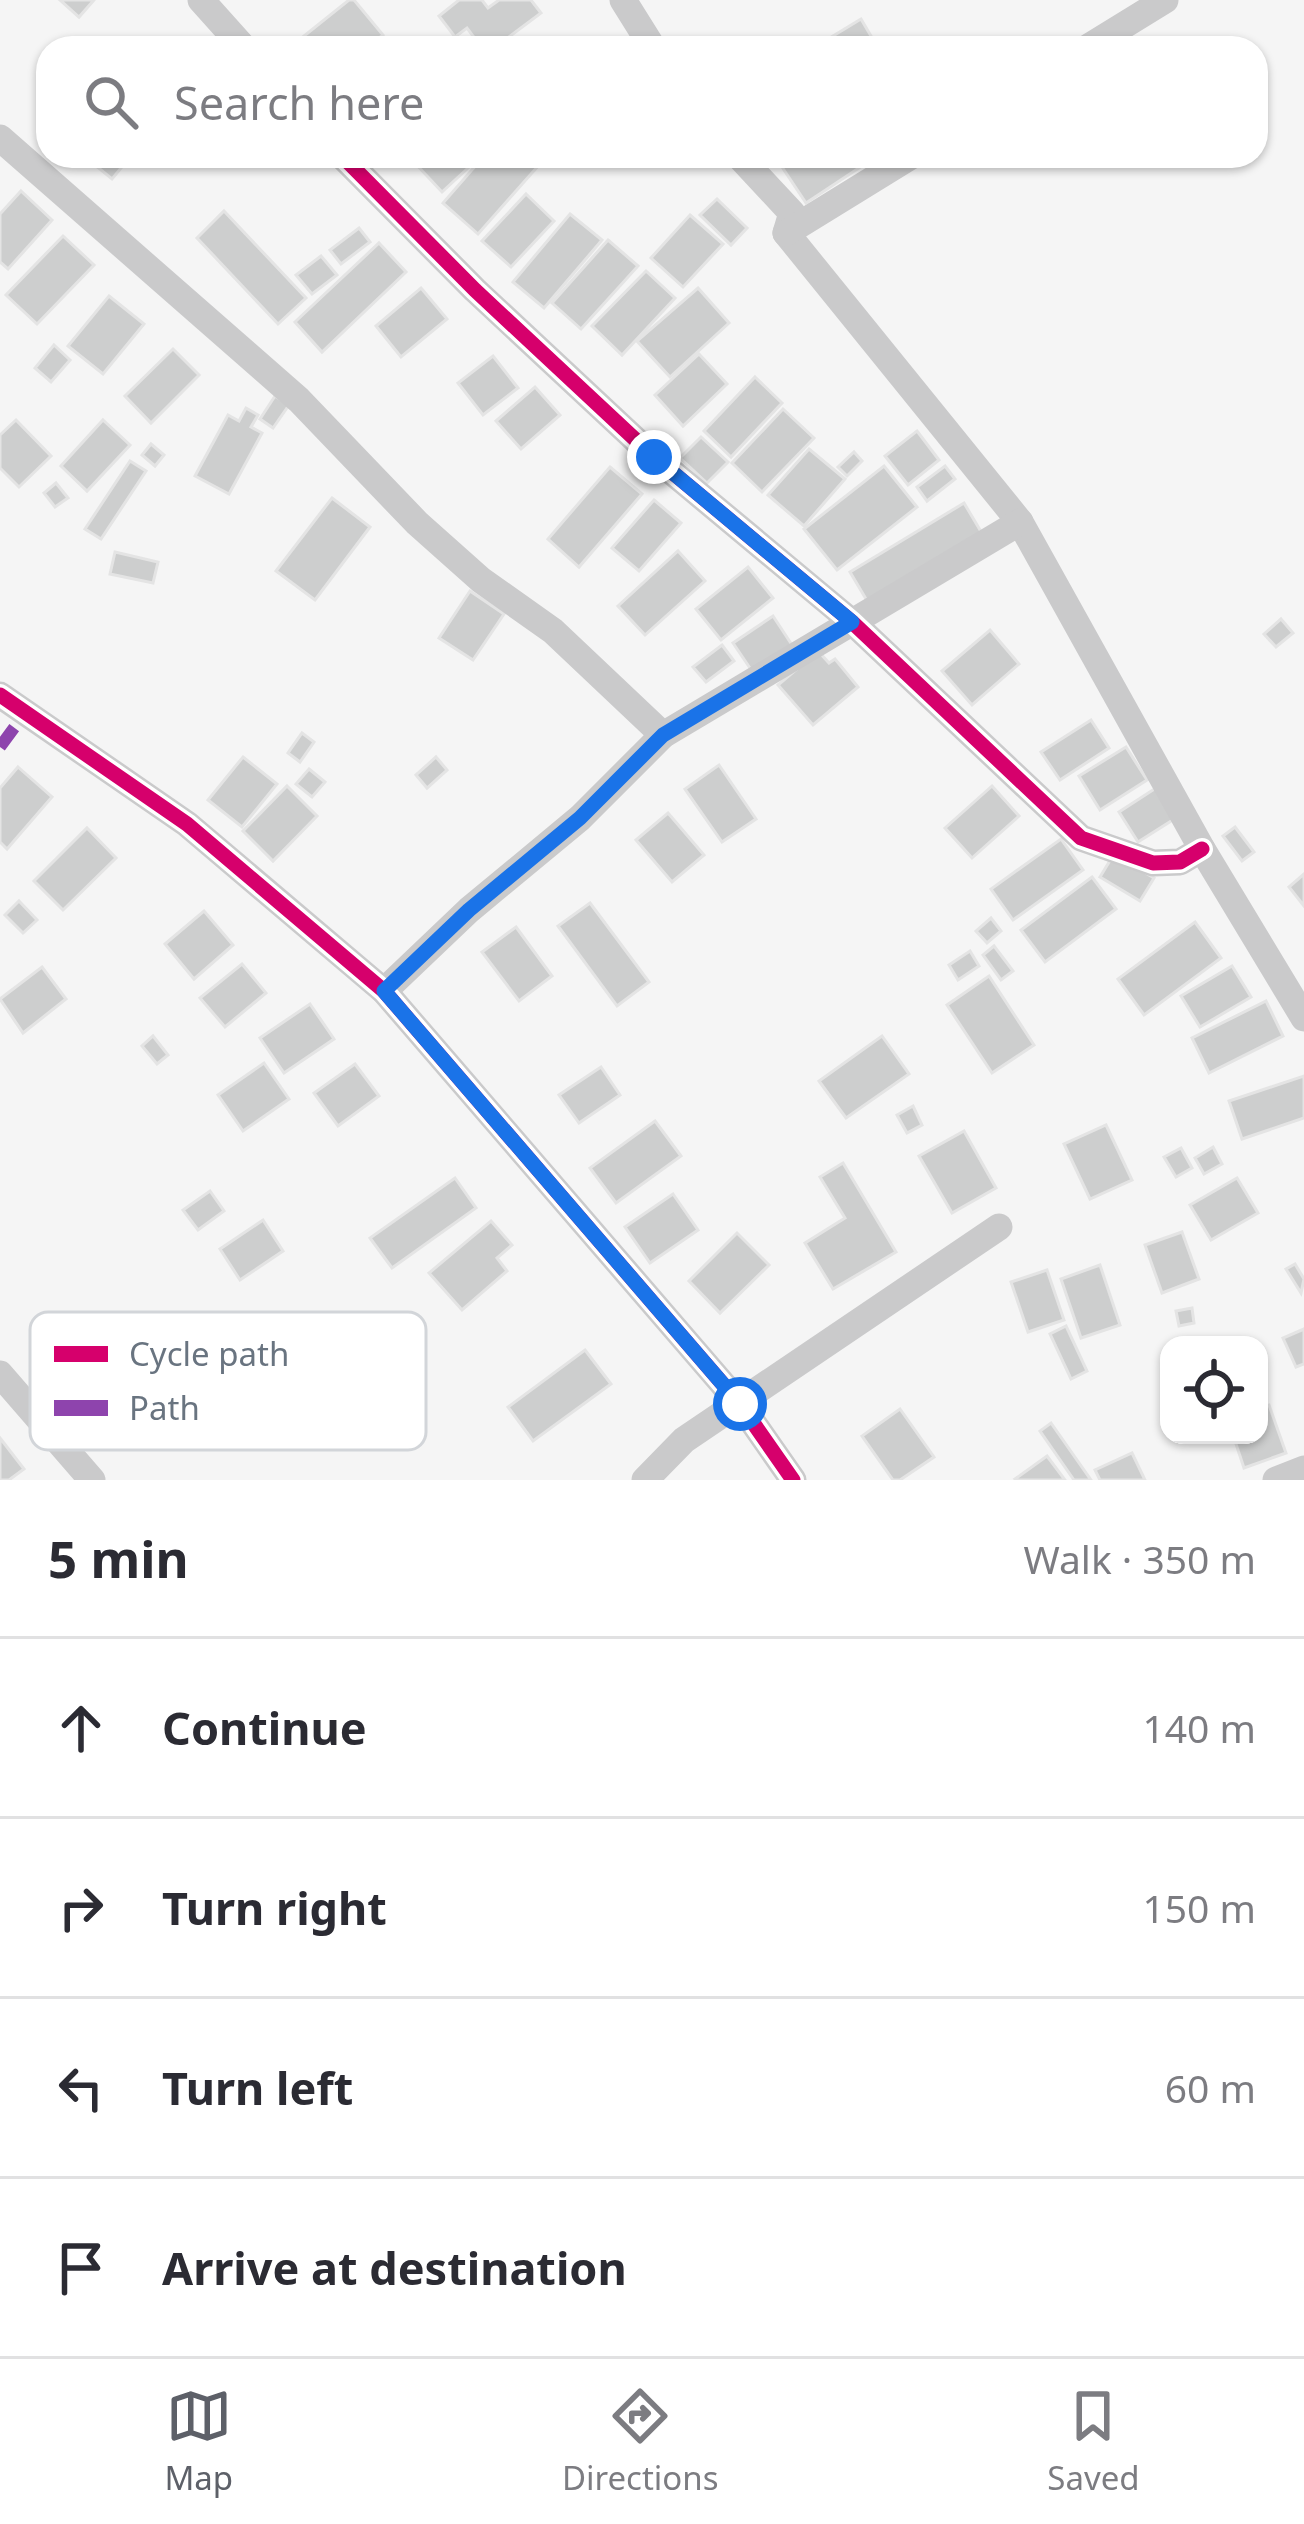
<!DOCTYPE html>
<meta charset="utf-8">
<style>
body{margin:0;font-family:"Noto Sans",sans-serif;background:#f7f7f7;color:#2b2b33}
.controls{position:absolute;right:36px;bottom:36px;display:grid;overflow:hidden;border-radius:24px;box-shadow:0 3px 9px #0004}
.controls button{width:108px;height:108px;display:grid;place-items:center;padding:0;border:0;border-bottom:3px solid #e1e1e2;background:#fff;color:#2b2b33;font:60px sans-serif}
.stop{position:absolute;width:36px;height:36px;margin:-27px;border:9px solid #1a73e8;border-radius:50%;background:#fff}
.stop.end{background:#1a73e8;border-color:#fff;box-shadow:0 3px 12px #0008}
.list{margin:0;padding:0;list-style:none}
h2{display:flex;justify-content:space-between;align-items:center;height:156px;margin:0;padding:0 48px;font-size:51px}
h2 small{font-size:39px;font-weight:400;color:#7c7c81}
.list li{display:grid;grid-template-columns:78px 1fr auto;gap:36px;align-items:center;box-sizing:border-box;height:180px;padding:0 48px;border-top:3px solid #e1e1e2}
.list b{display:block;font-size:45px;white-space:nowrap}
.list em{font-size:39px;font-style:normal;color:#7c7c81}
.icon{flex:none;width:66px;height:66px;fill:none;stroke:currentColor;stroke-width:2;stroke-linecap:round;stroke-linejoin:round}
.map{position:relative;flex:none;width:1304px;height:1480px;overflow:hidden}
.search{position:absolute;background:#fff;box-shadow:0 3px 9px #0004;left:36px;right:36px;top:36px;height:132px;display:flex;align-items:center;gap:30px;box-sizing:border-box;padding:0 42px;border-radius:36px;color:#7c7c81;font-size:45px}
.sheet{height:876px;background:#fff}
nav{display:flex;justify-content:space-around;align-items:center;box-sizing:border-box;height:168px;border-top:3px solid #e1e1e2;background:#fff;font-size:33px;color:#7c7c81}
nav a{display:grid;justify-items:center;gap:6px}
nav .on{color:#5d6068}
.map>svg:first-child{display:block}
</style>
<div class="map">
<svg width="1304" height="1480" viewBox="0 0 1304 1480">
<rect width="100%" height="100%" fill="#f5f5f5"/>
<!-- building -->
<g fill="#cdcece" stroke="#e4e4e4" stroke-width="3">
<path d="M 60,0 L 94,0 L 79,17 Z"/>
<path d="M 349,0 L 354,0 L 383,35 L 367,48 L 289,48 Z"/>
<path d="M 459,0 L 482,0 L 488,8 L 499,0 L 531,0 L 541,13 L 494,48 L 482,48 L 467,28 L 455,37 L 439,16 Z"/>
<path d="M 861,19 L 878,48 L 833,48 L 828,39 Z"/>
<path d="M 84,156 L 131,156 L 112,179 Z"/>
<path d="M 417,156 L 481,156 L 442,192 L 412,160 Z"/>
<path d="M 484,156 L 547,156 L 478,234 L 443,203 Z"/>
<path d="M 798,156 L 873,156 L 874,158 L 806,203 L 782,167 Z"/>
<path d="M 21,191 L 52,220 L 8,269 L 0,262 L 0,214 Z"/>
<path d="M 526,194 L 554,221 L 511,267 L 482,241 Z"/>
<path d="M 717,199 L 747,228 L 731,245 L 700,215 Z"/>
<path d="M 224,211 L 306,298 L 278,324 L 197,238 Z"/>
<path d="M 570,214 L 602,240 L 544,308 L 513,282 Z"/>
<path d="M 690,215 L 723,244 L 683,287 L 651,258 Z"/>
<path d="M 359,228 L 370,242 L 341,264 L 330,250 Z"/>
<path d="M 63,236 L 94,265 L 37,324 L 6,295 Z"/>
<path d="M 608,240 L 638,266 L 581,329 L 552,303 Z"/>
<path d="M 379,243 L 406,272 L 322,352 L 295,322 Z"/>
<path d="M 321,256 L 337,275 L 312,294 L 296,275 Z"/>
<path d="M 646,271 L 675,298 L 622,355 L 592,326 Z"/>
<path d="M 421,288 L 447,319 L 401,357 L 376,326 Z"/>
<path d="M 698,288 L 729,323 L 670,377 L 637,341 Z"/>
<path d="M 109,296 L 144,324 L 103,374 L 68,346 Z"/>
<path d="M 54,345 L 70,360 L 51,382 L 35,368 Z"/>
<path d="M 173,349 L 199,375 L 151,423 L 125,396 Z"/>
<path d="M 699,354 L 727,384 L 683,426 L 655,395 Z"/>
<path d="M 493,356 L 518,388 L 483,415 L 458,383 Z"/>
<path d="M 755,377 L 782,403 L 731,457 L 704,431 Z"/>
<path d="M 535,387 L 560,415 L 521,449 L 496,421 Z"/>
<path d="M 275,396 L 289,405 L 273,428 L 260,419 Z"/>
<path d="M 246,408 L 258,415 L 251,427 L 262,433 L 229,494 L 195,476 L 228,415 L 239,421 Z"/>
<path d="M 783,409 L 814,438 L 762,492 L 732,463 Z"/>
<path d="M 16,420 L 51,456 L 19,487 L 0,468 L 0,435 Z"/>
<path d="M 103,420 L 130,445 L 87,491 L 61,466 Z"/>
<path d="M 917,431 L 939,460 L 908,485 L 885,456 Z"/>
<path d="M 701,437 L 728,462 L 707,483 L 680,458 Z"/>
<path d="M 151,444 L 164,455 L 155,466 L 142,455 Z"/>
<path d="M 809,449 L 845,479 L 804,526 L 768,495 Z"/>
<path d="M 854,452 L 862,461 L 847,476 L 838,467 Z"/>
<path d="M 130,461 L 146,471 L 101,539 L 85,529 Z"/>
<path d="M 884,466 L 917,507 L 837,570 L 804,529 Z"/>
<path d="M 945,466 L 955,479 L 927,501 L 917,487 Z"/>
<path d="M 610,467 L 642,494 L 579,567 L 548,539 Z"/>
<path d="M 56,483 L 68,498 L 55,507 L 44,493 Z"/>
<path d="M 332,498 L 370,527 L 315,600 L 276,571 Z"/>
<path d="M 654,500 L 681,523 L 639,571 L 612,548 Z"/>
<path d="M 964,503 L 983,535 L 869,604 L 850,572 Z"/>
<path d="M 678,551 L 705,581 L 645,635 L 618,606 Z"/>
<path d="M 115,552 L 158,562 L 153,583 L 110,574 Z"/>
<path d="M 748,567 L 773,598 L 721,640 L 696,609 Z"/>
<path d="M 470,591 L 504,614 L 473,660 L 439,638 Z"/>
<path d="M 773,616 L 794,648 L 754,674 L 733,643 Z"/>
<path d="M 1281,619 L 1293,633 L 1276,647 L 1264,634 Z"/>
<path d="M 990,630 L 1019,664 L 972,705 L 942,671 Z"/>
<path d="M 722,645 L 734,661 L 706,682 L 693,667 Z"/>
<path d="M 818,651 L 829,663 L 835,659 L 858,687 L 813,725 L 778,685 Z"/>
<path d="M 1091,720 L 1109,748 L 1060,780 L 1041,752 Z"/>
<path d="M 302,733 L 314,742 L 300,762 L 288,753 Z"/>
<path d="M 1126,747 L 1147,780 L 1100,810 L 1079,776 Z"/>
<path d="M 243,757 L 277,784 L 242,827 L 208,800 Z"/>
<path d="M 436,757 L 447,770 L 427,788 L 416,775 Z"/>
<path d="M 719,765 L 756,819 L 722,842 L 685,789 Z"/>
<path d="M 18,767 L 52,797 L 7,849 L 0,842 L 0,788 Z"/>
<path d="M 309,769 L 325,782 L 312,797 L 296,784 Z"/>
<path d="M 287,786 L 317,816 L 273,861 L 243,831 Z"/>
<path d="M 992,786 L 1019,816 L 972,858 L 945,828 Z"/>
<path d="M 1159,786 L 1179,816 L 1138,842 L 1119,812 Z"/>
<path d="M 668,813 L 704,855 L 672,882 L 636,840 Z"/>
<path d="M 1235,827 L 1254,852 L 1242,861 L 1223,836 Z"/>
<path d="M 87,828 L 116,858 L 63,910 L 34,881 Z"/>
<path d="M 1061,839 L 1083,870 L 1013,920 L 991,889 Z"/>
<path d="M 1114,854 L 1154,878 L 1140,901 L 1100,877 Z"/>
<path d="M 1304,874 L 1304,906 L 1289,887 Z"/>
<path d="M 1092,877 L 1116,909 L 1045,962 L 1021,930 Z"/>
<path d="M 19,901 L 37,920 L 23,933 L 5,915 Z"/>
<path d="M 590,903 L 649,982 L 617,1006 L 558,926 Z"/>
<path d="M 204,911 L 233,945 L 194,979 L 165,944 Z"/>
<path d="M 991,918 L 1001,931 L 987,943 L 976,931 Z"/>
<path d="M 1195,922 L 1221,958 L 1144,1015 L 1118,979 Z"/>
<path d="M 516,927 L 552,976 L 519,1001 L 482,952 Z"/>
<path d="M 994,946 L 1013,971 L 1001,980 L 983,955 Z"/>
<path d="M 970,951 L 979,966 L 958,980 L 949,965 Z"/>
<path d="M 242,964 L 266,993 L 225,1027 L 200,998 Z"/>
<path d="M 1232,966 L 1251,997 L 1200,1027 L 1181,996 Z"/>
<path d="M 42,967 L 66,999 L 23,1033 L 0,999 Z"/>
<path d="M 989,976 L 1034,1045 L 992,1073 L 947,1005 Z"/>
<path d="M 1266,1001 L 1283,1036 L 1209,1073 L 1192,1038 Z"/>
<path d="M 310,1004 L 334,1039 L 284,1073 L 260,1038 Z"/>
<path d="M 153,1036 L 168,1055 L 157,1064 L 142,1046 Z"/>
<path d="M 882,1036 L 909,1074 L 846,1118 L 819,1081 Z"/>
<path d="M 264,1063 L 289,1099 L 243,1131 L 218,1095 Z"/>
<path d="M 355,1064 L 379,1096 L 338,1126 L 314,1093 Z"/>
<path d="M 601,1067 L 620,1095 L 579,1123 L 559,1095 Z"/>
<path d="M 1304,1076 L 1304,1118 L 1242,1139 L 1229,1101 Z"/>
<path d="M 913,1106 L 922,1125 L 907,1133 L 897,1115 Z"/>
<path d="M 655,1121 L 681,1156 L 616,1203 L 590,1168 Z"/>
<path d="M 1106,1125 L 1132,1180 L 1090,1199 L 1064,1144 Z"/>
<path d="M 964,1131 L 996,1188 L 952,1213 L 919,1156 Z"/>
<path d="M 1213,1147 L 1222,1164 L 1204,1174 L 1195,1158 Z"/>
<path d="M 1181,1148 L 1192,1168 L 1176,1177 L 1164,1157 Z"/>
<path d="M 843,1163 L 896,1252 L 833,1289 L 805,1243 L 845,1218 L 820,1177 Z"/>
<path d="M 455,1178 L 476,1208 L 392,1268 L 370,1238 Z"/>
<path d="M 1237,1178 L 1258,1213 L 1211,1240 L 1190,1205 Z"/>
<path d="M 210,1191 L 224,1211 L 198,1230 L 183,1210 Z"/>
<path d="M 673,1194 L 698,1230 L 650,1263 L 625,1227 Z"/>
<path d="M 263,1220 L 283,1251 L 240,1280 L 220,1249 Z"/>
<path d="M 491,1221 L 512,1245 L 497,1258 L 507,1271 L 462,1310 L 429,1273 Z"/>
<path d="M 1182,1232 L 1199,1279 L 1162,1293 L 1145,1245 Z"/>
<path d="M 737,1233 L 769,1265 L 720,1313 L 689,1281 Z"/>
<path d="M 1295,1264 L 1304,1279 L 1301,1293 L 1286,1269 Z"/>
<path d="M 1100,1265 L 1120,1325 L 1081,1338 L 1061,1279 Z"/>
<path d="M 1047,1270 L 1064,1320 L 1028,1332 L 1011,1282 Z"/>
<path d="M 1192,1308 L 1194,1323 L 1179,1326 L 1176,1311 Z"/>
<path d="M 1066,1326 L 1087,1371 L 1071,1379 L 1050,1334 Z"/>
<path d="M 1304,1329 L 1304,1364 L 1296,1367 L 1283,1338 Z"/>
<path d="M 585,1350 L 611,1384 L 533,1441 L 508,1407 Z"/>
<path d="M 1269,1405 L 1286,1453 L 1244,1468 L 1233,1435 L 1259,1435 L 1259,1408 Z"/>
<path d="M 900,1409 L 934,1457 L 900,1480 L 893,1480 L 862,1436 Z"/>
<path d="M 1051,1423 L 1091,1480 L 1074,1480 L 1040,1431 Z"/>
<path d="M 0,1438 L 24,1469 L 9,1480 L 0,1480 Z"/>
<path d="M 1132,1453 L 1145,1480 L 1100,1480 L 1095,1470 Z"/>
<path d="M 1047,1456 L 1065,1480 L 1016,1480 L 1015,1479 Z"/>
</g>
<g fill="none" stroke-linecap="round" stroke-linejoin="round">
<!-- street -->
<g stroke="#cacacb" stroke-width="27">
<path d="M 201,0 L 244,48"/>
<path d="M 623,0 L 653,48"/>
<path d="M 1087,48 L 1165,0"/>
<path d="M 0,138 L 299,400 L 417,523 L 481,580 L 553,631 L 663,735"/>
<path d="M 342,156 L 475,290 L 654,457 L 852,622 L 1081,838 L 1153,863 L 1180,862 L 1202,849"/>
<path d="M 739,156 L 792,213 L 786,233 L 1020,522 L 1202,849 L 1304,1018"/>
<path d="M 786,233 L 911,156"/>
<path d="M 0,695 L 187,824 L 384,991 L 740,1404 L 793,1480"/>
<path d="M 384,991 L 469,910 L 580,818 L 663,735 L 1020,522"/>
<path d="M 0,1374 L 92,1480"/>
<path d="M 645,1480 L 684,1440 L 999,1227"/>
<path d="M 1276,1480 L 1304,1469"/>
</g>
<!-- quiet -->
<path stroke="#8e44ad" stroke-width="12" stroke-dasharray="24 12" stroke-linecap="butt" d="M 0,747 L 25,713"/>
<defs>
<g id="cycleway">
<path d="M 342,156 L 475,290 L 654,457 L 852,622 L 1081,838 L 1153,863 L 1180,862 L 1202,849"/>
<path d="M 0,695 L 187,824 L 384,991 L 740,1404 L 793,1480"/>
</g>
</defs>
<!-- cycleway casing -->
<use href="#cycleway" stroke="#fff" stroke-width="22"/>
<!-- cycleway -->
<use href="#cycleway" stroke="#d6006c" stroke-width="15"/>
</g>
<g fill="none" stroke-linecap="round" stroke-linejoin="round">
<!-- route -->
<path stroke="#1a73e8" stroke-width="15" d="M 654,457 L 852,622 L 663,735 L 580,818 L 469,910 L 384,991 L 740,1404"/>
</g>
<!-- legend -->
<rect x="30" y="1312" width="396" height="138" rx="18" fill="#fff" stroke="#d2d5d9" stroke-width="3"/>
<rect x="54" y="1346" width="54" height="16" fill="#d6006c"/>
<rect x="54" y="1400" width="54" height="16" fill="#8e44ad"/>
<g font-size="33" fill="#697480">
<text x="129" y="1366">Cycle path</text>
<text x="129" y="1420">Path</text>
</g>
</svg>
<div class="controls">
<button><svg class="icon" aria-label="locate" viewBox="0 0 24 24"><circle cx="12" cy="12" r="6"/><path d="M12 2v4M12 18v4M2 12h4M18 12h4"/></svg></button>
</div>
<div class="stop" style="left:740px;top:1404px"></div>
<div class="stop end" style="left:654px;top:457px"></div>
<div class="search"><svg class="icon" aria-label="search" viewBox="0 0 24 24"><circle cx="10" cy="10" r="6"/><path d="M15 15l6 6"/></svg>Search here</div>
</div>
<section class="sheet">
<h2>5 min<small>Walk · 350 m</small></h2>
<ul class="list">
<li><svg class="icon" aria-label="ahead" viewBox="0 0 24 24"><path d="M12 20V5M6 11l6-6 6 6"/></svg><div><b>Continue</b></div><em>140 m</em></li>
<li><svg class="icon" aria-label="right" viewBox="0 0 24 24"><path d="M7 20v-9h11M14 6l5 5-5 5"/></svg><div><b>Turn right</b></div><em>150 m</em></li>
<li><svg class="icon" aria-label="left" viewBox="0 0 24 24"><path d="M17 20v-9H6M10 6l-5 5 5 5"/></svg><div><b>Turn left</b></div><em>60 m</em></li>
<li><svg class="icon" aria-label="arrive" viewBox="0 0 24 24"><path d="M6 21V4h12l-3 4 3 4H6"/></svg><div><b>Arrive at destination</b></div></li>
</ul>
</section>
<nav>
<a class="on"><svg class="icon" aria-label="map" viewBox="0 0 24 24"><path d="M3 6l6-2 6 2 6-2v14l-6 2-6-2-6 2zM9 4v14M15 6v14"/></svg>Map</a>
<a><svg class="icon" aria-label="directions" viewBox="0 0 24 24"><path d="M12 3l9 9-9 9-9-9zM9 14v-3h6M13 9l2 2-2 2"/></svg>Directions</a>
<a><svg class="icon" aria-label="saved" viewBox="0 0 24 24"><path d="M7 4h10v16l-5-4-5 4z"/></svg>Saved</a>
</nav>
